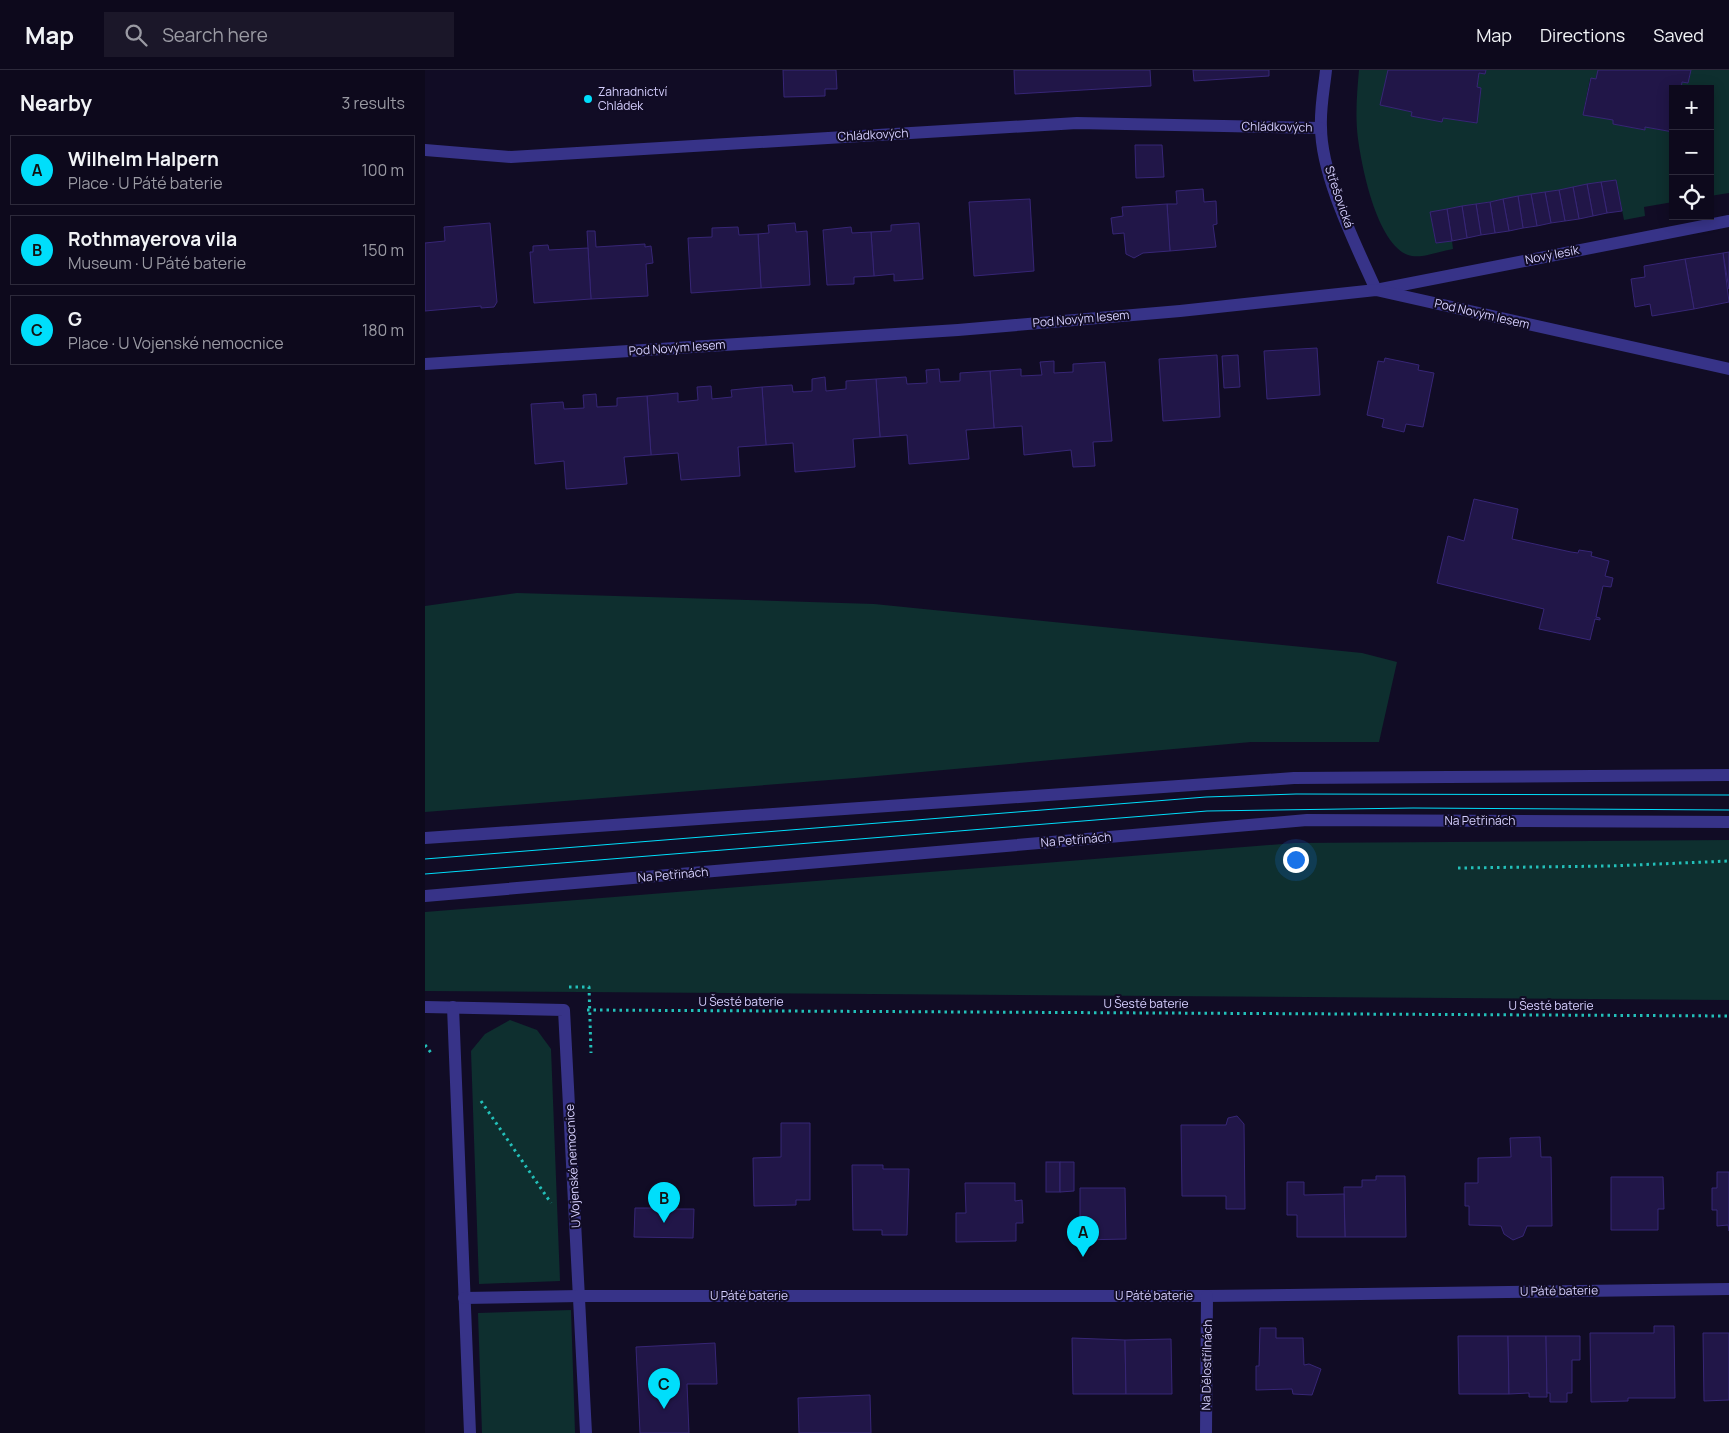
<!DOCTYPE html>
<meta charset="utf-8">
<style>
body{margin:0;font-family:Manrope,sans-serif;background:#1b1729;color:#f1f3f6}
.controls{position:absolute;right:15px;top:15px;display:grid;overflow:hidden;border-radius:0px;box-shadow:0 2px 12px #0003}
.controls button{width:45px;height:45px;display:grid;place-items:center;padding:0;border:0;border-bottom:1px solid #2d2a3b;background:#0d091c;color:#f1f3f6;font:25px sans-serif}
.you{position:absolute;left:870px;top:789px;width:18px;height:18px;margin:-12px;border:4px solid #fff;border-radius:50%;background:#1a73e8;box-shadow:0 0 0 8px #1a73e833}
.badge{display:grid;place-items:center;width:32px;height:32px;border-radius:50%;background:#00defb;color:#111;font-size:16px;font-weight:700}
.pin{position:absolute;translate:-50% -41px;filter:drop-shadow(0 1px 2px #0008)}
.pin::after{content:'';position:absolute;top:26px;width:18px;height:15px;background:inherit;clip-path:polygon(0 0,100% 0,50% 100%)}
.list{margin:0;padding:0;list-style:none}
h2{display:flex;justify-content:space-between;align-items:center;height:65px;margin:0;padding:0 20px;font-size:21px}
h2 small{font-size:16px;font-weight:400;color:#9a9aa3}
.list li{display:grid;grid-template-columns:32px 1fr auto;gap:15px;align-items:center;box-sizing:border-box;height:70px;margin:0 10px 10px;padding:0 10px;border:1px solid #2d2a3b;border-radius:0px}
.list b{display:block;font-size:19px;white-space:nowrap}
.list p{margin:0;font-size:16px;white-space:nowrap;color:#9a9aa3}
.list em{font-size:16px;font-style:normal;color:#9a9aa3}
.icon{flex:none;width:28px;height:28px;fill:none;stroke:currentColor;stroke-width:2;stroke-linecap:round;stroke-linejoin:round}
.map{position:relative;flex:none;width:1304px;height:1363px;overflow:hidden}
header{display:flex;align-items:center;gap:30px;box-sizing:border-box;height:70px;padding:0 25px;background:#0d091c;border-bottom:1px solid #2d2a3b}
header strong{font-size:24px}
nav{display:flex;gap:28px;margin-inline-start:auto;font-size:18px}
.search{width:350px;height:45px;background:#1b1729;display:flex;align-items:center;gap:12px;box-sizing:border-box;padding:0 18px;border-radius:0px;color:#9a9aa3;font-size:19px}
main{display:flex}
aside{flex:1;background:#0d091c}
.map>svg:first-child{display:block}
</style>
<header>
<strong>Map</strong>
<div class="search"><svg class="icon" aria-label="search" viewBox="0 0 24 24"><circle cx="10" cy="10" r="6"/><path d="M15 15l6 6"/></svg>Search here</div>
<nav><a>Map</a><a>Directions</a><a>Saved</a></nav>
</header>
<main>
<aside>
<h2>Nearby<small>3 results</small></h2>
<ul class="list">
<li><span class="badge">A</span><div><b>Wilhelm Halpern</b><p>Place · U Páté baterie</p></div><em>100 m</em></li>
<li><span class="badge">B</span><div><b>Rothmayerova vila</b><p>Museum · U Páté baterie</p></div><em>150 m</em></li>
<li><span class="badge">C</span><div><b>G</b><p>Place · U Vojenské nemocnice</p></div><em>180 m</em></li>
</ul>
</aside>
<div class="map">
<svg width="1304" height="1363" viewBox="0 0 1304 1363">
<rect width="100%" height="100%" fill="#110c25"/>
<!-- green -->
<g fill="#0e2f2f">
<path d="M 934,0 L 968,0 L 956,35 L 987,42 L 986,46 L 1017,52 L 1018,48 L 1051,53 L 1056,19 L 1052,17 L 1054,3 L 1060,4 L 1061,0 L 1173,0 L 1171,9 L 1165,9 L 1158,44 L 1188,50 L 1188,54 L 1219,60 L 1220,57 L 1248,62 L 1248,132 L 1219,137 L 1220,146 L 1199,150 L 1191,110 L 1006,142 L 1011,173 L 1027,171 L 1028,179 C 1016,181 998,188 987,186 C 953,180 937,98 933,69 C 930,47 932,22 934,0 Z"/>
<path d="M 1266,0 L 1304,0 L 1304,123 L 1285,126 L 1285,19 L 1256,19 L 1257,12 L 1263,13 Z"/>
<path d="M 92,523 L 449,534 L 937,583 L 972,592 L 954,672 L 826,672 L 430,708 L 0,742 L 0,536 Z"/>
<path d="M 1304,770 L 1304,930 L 0,921 L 0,842 L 870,773 Z"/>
<path d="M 85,950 L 112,960 L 126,979 L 135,1211 L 54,1214 L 46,981 L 60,964 Z"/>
<path d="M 146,1240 L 150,1363 L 57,1363 L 53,1243 Z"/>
</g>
<!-- building -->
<g fill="#211648" stroke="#372676">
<path d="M 358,0 L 411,0 L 412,19 L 400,19 L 400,26 L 359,27 Z"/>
<path d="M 589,0 L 725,0 L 726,16 L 590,24 Z"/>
<path d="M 768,0 L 844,0 L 844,6 L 769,11 Z"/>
<path d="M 963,0 L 1061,0 L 1060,4 L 1054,3 L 1052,17 L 1056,18 L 1052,53 L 1018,48 L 1017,52 L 986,46 L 987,42 L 955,35 Z"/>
<path d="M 1173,0 L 1266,0 L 1263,13 L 1257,12 L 1256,19 L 1248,19 L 1248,62 L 1220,57 L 1220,60 L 1188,54 L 1188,50 L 1158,45 L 1166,8 L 1171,9 Z"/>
<path d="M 710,75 L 737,75 L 739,107 L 711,108 Z"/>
<path d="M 1191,110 L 1197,141 L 1182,143 L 1176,112 Z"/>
<path d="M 1176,112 L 1182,143 L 1168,146 L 1162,114 Z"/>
<path d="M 1162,114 L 1168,146 L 1154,149 L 1148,117 Z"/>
<path d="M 1148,117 L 1154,149 L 1140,151 L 1134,120 Z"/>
<path d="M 778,119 L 779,132 L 791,131 L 792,154 L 788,155 L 791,177 L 745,181 L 742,134 L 752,134 L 751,121 Z"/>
<path d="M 1134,120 L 1140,151 L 1126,153 L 1120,122 Z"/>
<path d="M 1120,122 L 1126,153 L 1112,156 L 1106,124 Z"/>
<path d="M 1106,124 L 1112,156 L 1098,158 L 1093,126 Z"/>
<path d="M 1093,126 L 1098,158 L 1084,161 L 1078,129 Z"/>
<path d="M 605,129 L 609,201 L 549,206 L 544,132 Z"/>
<path d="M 1078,129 L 1084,161 L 1070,163 L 1065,132 Z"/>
<path d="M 1065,132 L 1070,163 L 1056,165 L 1051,134 Z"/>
<path d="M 742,134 L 745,181 L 718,183 L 709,188 L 701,184 L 699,163 L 688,164 L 686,148 L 698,146 L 697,137 Z"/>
<path d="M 1051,134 L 1056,165 L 1042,168 L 1037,136 Z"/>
<path d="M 1037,136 L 1042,168 L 1027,171 L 1022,139 Z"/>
<path d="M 1022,139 L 1027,171 L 1011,173 L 1005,142 Z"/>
<path d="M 65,153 L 72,232 L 69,237 L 56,238 L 56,236 L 0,241 L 0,173 L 20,171 L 19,157 Z"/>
<path d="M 370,153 L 371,162 L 382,161 L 385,215 L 336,218 L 333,164 L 344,163 L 343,155 Z"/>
<path d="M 494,153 L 498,209 L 469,211 L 469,204 L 449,206 L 446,162 L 466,161 L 466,155 Z"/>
<path d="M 313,157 L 314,165 L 333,164 L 336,218 L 266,223 L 263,168 L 287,167 L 287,158 Z"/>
<path d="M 426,157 L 427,163 L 446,162 L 449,206 L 429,207 L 429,214 L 402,215 L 398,160 Z"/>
<path d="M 162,161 L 170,161 L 171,177 L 220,174 L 220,177 L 226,176 L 228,193 L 221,194 L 223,226 L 166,229 Z"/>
<path d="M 123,175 L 124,180 L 163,178 L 166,229 L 109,233 L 105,182 L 108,182 L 108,176 Z"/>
<path d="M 1304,182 L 1304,219 L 1298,183 Z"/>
<path d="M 1298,183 L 1304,232 L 1269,239 L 1260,189 Z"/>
<path d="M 1260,189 L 1269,239 L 1227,246 L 1225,234 L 1210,237 L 1206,209 L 1220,207 L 1219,196 Z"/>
<path d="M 892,278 L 895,325 L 842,329 L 839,281 Z"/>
<path d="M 792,285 L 795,347 L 738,351 L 734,289 Z"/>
<path d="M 813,285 L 815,317 L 799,318 L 797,286 Z"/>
<path d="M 960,288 L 994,295 L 993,300 L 1009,303 L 998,357 L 981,354 L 979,362 L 957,357 L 959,349 L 942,345 L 953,291 L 959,292 Z"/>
<path d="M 629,291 L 629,303 L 648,302 L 648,294 L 680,292 L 687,371 L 668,372 L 670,396 L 648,397 L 646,380 L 599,385 L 597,356 L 569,358 L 565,301 L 596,299 L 596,306 L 617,305 L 615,292 Z"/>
<path d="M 514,299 L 515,312 L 535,311 L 535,303 L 565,301 L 569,358 L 541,360 L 544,389 L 484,394 L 482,365 L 455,367 L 451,309 L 481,307 L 482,314 L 502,313 L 501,300 Z"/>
<path d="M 400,307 L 401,321 L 421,319 L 421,311 L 451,309 L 455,367 L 428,369 L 430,397 L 370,402 L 368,373 L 341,375 L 337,317 L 367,315 L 368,322 L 387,321 L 387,309 Z"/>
<path d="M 286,316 L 287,329 L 307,327 L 306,320 L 337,317 L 341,375 L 313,377 L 315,406 L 256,410 L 253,383 L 226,385 L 222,326 L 253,323 L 253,332 L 273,330 L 272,317 Z"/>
<path d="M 171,324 L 172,337 L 192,336 L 192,328 L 222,326 L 226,385 L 199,387 L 202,414 L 141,419 L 139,391 L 110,394 L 106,334 L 138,332 L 139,339 L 159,338 L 158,325 Z"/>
<path d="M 1049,429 L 1093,439 L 1087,469 L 1146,482 L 1153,483 L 1154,480 L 1167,482 L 1166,486 L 1184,491 L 1180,506 L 1188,508 L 1186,517 L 1178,516 L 1171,547 L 1175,548 L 1175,550 L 1170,549 L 1165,570 L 1114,559 L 1119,539 L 1012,513 L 1023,466 L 1039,471 Z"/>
<path d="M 812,1046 L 819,1054 L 820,1139 L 801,1139 L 801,1126 L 757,1126 L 756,1055 L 801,1055 L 803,1048 Z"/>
<path d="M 356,1053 L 385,1053 L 385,1130 L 371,1130 L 371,1135 L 329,1136 L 328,1088 L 356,1087 Z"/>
<path d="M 1115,1067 L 1116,1087 L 1126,1087 L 1127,1156 L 1102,1156 L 1098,1166 L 1088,1170 L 1079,1164 L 1076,1156 L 1044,1155 L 1044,1136 L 1040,1136 L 1040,1113 L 1053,1113 L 1053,1088 L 1086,1087 L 1085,1068 Z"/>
<rect x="621" y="1092" width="14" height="30"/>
<path d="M 635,1092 L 649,1092 L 649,1121 L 635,1122 Z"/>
<path d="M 427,1095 L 458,1095 L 458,1099 L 484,1099 L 482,1165 L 457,1165 L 457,1160 L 428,1160 Z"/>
<path d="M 1292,1102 L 1304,1102 L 1304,1161 L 1303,1155 L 1292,1156 L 1292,1140 L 1287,1140 L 1287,1118 L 1292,1118 Z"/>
<path d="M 951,1106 L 980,1106 L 981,1167 L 920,1167 L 919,1117 L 937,1117 L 937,1110 L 951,1110 Z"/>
<path d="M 1186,1107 L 1238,1107 L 1239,1139 L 1233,1139 L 1233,1160 L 1186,1160 Z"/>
<path d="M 862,1112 L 879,1112 L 879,1125 L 919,1124 L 920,1167 L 872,1167 L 872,1145 L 862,1145 Z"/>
<path d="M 540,1113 L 590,1113 L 590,1131 L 597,1130 L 598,1153 L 591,1153 L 591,1171 L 531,1172 L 531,1143 L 541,1143 Z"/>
<path d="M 655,1118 L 700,1118 L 701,1169 L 655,1170 Z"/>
<path d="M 240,1121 L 247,1123 L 250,1128 L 250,1134 L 247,1139 L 269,1139 L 268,1168 L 209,1167 L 210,1138 L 233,1138 L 231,1128 Z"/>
<path d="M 1229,1256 L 1249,1256 L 1250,1328 L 1203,1328 L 1203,1331 L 1166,1332 L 1165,1263 L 1229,1263 Z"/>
<path d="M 835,1258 L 851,1258 L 851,1268 L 878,1268 L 879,1295 L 884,1294 L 896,1299 L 887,1325 L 868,1324 L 867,1319 L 831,1320 L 831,1296 L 834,1296 Z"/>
<path d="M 1278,1263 L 1304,1263 L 1304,1330 L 1279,1331 Z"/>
<path d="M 1033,1266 L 1083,1266 L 1084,1324 L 1034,1324 Z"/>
<path d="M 1083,1266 L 1121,1266 L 1122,1327 L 1104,1327 L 1104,1323 L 1084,1324 Z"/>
<path d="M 1121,1266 L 1155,1266 L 1155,1290 L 1147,1290 L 1147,1323 L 1142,1323 L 1142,1332 L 1125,1332 L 1125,1323 L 1122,1323 Z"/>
<path d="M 647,1268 L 700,1270 L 701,1324 L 648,1324 Z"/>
<path d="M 746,1269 L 747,1324 L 701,1324 L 700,1270 Z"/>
<path d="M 290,1273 L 292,1314 L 262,1314 L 264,1363 L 215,1363 L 211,1277 Z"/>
<path d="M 445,1325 L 446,1363 L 374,1363 L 373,1328 Z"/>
</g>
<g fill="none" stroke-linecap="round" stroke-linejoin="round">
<!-- path -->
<g stroke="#23c0b9" stroke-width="3" stroke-dasharray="2.5 4" stroke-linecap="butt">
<path d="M 1033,798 L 1185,796 L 1304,791"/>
<path d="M 144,917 L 164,917 L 166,983"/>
<path d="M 162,940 L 1304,946"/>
<path d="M 0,975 L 7,984"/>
<path d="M 56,1031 L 126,1133"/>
</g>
<!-- minor -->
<g stroke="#373388" stroke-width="12">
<path d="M 901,0 C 899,19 895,38 896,57 C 896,106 931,175 951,220"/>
<path d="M 0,80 L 86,87 L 652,53 L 895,58"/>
<path d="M 956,219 L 1304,151"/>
<path d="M 0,294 L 533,260 L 755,241 L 951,220 L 1304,299"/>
<path d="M 0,768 L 869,708 L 1304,705"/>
<path d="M 0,826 L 882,750 L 1304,752"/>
<path d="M 0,937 L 139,940 L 161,1363"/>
<path d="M 28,937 L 45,1363"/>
<path d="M 39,1228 L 155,1226 L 782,1226 L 1304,1219"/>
<path d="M 781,1363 L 782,1226"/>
</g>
<!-- tram -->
<g stroke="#00defb" stroke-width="1">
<path d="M 0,789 L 781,727 L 871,724 L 1304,725"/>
<path d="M 0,804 L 782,741 L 988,738 L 1304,740"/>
</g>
</g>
<!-- markers -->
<circle fill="#00defb" stroke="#110c25" stroke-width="2" cx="163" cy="29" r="5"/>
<g text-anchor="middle" stroke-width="4" stroke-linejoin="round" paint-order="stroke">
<!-- poi labels -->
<g font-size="12" fill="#d6d0ff" stroke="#110c25" text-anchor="start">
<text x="173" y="26">Zahradnictví<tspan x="173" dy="14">Chládek</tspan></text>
</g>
<!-- street labels -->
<g font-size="12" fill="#d6d0ff" stroke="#110c25">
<text transform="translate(852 57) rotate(1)" y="4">Chládkových</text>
<text transform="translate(448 65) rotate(-3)" y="4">Chládkových</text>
<text transform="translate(914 127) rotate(71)" y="4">Střešovická</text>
<text transform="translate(1127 185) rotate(-11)" y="4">Nový lesík</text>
<text transform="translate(1057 244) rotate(13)" y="4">Pod Novým lesem</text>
<text transform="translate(656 249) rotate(-5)" y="4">Pod Novým lesem</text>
<text transform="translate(252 278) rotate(-4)" y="4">Pod Novým lesem</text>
<text x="1055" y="755">Na Petřinách</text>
<text transform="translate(651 770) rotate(-5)" y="4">Na Petřinách</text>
<text transform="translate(248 805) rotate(-5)" y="4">Na Petřinách</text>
<text x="316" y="936">U Šesté baterie</text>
<text x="721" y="938">U Šesté baterie</text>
<text x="1126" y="940">U Šesté baterie</text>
<text transform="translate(148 1096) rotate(-93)" y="4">U Vojenské nemocnice</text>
<text transform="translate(1134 1221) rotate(-1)" y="4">U Páté baterie</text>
<text x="324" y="1230">U Páté baterie</text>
<text x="729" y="1230">U Páté baterie</text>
<text transform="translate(782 1295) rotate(-89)" y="4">Na Dělostřílnách</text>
</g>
</g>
</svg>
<div class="controls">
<button>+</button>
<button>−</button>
<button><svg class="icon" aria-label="locate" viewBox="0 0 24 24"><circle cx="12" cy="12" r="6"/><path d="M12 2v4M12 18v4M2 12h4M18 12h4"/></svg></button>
</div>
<div class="you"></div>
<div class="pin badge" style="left:658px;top:1187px">A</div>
<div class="pin badge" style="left:239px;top:1153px">B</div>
<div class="pin badge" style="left:239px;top:1339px">C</div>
</div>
</main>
